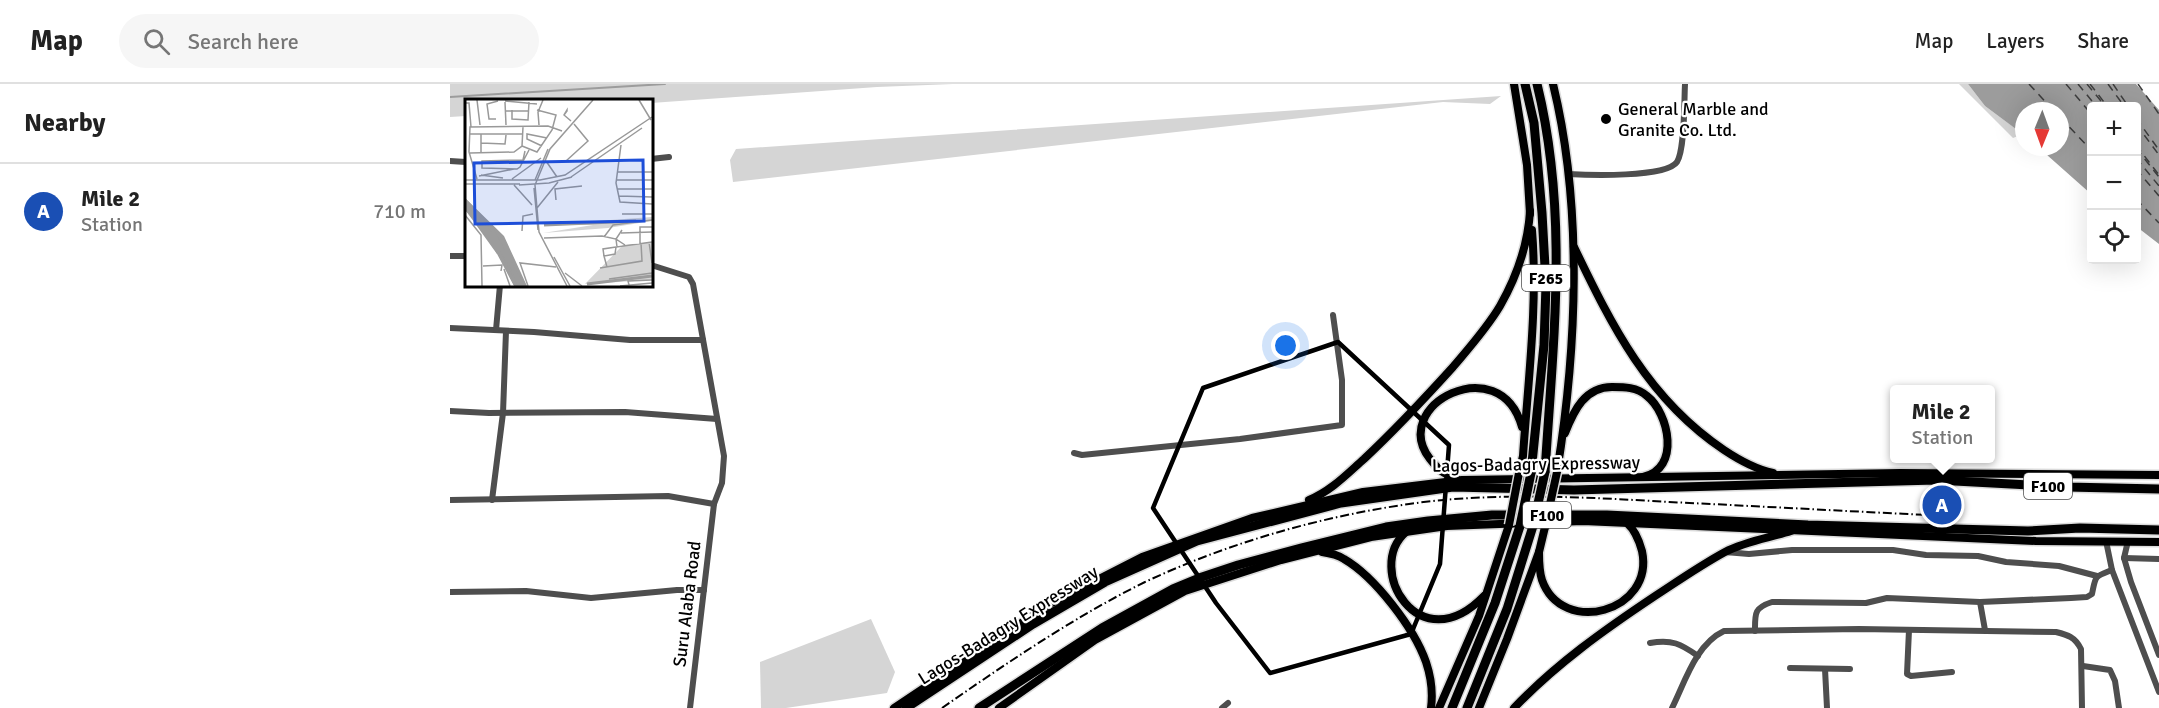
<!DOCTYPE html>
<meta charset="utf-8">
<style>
body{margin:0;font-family:Signika,sans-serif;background:#f6f6f6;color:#222}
.controls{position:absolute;right:18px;top:18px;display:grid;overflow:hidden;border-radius:6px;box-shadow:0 6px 24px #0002}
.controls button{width:54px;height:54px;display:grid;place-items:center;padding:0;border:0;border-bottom:2px solid #e0e0e0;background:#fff;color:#222;font:30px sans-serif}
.compass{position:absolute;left:1565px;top:18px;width:54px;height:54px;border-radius:50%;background:#fff;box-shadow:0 6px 24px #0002;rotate:181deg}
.you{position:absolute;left:836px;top:262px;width:21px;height:21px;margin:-15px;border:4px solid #fff;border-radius:50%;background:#1a73e8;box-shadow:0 0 0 9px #1a73e833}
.badge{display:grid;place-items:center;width:39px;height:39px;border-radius:50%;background:#000;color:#fff;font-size:20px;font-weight:700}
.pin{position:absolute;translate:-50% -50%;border:3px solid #fff;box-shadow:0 2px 6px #0006}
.popup{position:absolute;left:1440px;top:301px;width:105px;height:78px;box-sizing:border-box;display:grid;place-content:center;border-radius:6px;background:#fff;filter:drop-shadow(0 2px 4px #0005);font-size:20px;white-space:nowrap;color:#767676}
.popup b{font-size:22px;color:#222}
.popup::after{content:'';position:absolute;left:50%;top:100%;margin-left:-12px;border:12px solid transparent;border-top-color:#fff}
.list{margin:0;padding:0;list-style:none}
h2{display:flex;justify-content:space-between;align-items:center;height:78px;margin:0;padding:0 24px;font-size:26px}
h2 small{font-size:20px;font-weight:400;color:#767676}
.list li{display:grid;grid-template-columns:39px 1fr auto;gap:18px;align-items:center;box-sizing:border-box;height:96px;padding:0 24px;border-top:2px solid #e0e0e0}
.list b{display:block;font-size:22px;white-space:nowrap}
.list p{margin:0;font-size:20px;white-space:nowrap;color:#767676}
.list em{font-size:20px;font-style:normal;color:#767676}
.icon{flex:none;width:33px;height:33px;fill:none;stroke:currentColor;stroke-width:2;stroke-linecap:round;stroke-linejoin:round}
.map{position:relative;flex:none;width:1709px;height:624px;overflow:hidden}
header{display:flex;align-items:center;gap:36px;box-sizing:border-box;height:84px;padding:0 30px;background:#fff;border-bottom:2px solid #e0e0e0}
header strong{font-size:28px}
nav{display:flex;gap:33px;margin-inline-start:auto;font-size:21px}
.search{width:420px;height:54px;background:#f6f6f6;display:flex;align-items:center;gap:15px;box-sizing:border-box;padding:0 21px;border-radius:33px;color:#767676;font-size:22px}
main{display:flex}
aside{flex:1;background:#fff}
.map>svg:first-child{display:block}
</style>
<header>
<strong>Map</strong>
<div class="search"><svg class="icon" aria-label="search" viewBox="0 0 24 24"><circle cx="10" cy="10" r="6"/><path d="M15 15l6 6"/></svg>Search here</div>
<nav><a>Map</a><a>Layers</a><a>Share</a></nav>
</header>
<main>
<aside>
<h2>Nearby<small></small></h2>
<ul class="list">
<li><span class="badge" style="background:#1a4fb4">A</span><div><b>Mile 2</b><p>Station</p></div><em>710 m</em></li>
</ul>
</aside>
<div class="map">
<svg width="1709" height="624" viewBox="0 0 1709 624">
<rect width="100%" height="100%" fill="#fff"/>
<!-- green -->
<g fill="#d5d5d5">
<path d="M 0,0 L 503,0 L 427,3 L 201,19 L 201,16 L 16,16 L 16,32 L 0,33 Z"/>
<path d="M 1509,0 L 1518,0 L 1535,22 L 1573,50 L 1563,54 Z"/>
<path d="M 1051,12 L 1040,20 L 993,18 L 283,98 L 280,76 L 286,65 Z"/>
<path d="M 421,535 L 445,588 L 437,609 L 336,624 L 311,624 L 310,578 Z"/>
</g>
<!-- water -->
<path fill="#9c9c9c" d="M 1518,0 L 1686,0 L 1709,26 L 1709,160 L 1687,143 L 1686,22 L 1642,22 L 1641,110 L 1588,63 L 1610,63 L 1610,27 L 1574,27 L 1574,51 L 1535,22 Z"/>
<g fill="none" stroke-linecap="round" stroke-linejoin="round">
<!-- stream -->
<path stroke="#9c9c9c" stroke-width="2" d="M 0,13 L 215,0"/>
<!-- ferry -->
<g stroke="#3d3d3d" stroke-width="1.5" stroke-dasharray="8 6" stroke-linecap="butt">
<path d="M 1579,0 L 1604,27"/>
<path d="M 1616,0 L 1642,31"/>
<path d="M 1628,0 L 1646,22"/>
<path d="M 1637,0 L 1655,22"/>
<path d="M 1640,0 L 1657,22"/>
<path d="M 1658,0 L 1674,22"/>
<path d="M 1663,0 L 1678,22"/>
<path d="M 1688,0 L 1709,30"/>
<path d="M 1610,33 L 1642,67"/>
<path d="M 1686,34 L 1709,66"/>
<path d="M 1686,40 L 1709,71"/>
<path d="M 1686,61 L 1709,91"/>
<path d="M 1686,64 L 1709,93"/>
<path d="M 1686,74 L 1709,102"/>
<path d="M 1686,85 L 1709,112"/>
<path d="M 1686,115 L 1709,139"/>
</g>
<defs>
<g id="major">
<path d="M 1064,0 L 1077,81 L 1080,130"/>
<path d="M 1103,0 C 1133,123 1127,264 1107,388"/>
<path d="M 1124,163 C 1162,242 1198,315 1274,366 C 1289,376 1305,385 1323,389"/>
<path d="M 1115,349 C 1124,326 1135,303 1162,303 C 1174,303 1187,303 1197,312 C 1219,329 1231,385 1193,393"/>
<path d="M 1069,389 L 1073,372 C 1078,297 1088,221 1082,146"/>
<path d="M 1006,394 C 993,390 988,385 980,375 C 938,321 1050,264 1072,343"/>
<path d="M 859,416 C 881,407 897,390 914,375 C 945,346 974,315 1003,283 C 1019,264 1037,244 1050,222 C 1067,192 1078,161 1080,127"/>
<path d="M 956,448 C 914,484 969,579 1034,512"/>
<path d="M 872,468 C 879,469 888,471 894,475 C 925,493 964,544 976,578 C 981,593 983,609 981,624"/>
<path d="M 1089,468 C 1089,478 1089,487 1092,496 C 1112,553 1205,528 1192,467 C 1189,456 1185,446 1177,439"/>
<path d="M 444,624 L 600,520 L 692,473 L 802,434 L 913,408 L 1012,396 L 1450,389 L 1709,391"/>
<path d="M 549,624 L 645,556 L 735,507 L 831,476 L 921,453 L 997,442 L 1133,437 L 1586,457 L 1709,458"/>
<path d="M 989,624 L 1029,532 L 1059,441"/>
<path d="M 1029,624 L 1057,555 L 1089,468 L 1095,443"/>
<path d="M 1064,624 C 1106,580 1154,546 1205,512 C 1228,497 1251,481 1275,468 C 1296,457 1319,454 1341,447"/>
</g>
<g id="highway">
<path d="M 1075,0 L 1084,39 L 1092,129 L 1096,201 L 1094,261 L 1081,389"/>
<path d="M 1087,0 C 1119,130 1103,257 1095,388"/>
<path d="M 456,624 L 583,540 L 655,498 L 747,457 L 891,419 L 1003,403 L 1124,406 L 1486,396 L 1617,403 L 1709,405"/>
<path d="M 529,624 L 652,544 L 723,505 L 752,493 L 788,481 L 851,464 L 936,443 L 978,437 L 1042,431 L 1157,431 L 1358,441 L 1578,447 L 1630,444 L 1709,446"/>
<path d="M 1002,624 L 1045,519 L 1070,442"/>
<path d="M 1017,624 L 1057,525 L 1083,442"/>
</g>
</defs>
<!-- major casing -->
<use href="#major" stroke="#dbdbdb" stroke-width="11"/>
<!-- highway casing -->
<use href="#highway" stroke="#dbdbdb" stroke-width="12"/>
<!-- minor -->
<g stroke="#4e4e4e" stroke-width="6">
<path d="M 201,75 L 219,73"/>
<path d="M 0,77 L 16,78"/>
<path d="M 1118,90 C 1137,91 1216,94 1227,78 C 1235,65 1234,18 1235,0"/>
<path d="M 0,172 L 16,172"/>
<path d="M 201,181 L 239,193 L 243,200 L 274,372 L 272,399 L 264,420 L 240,624"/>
<path d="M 0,244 L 84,248 L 180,256 L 253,256"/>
<path d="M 46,246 L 50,201"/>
<path d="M 0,327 L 39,329 L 175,328 L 267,335"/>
<path d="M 624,369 L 632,371 L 790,355 L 892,341 L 892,296 L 883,231"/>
<path d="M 0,416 L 218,412 L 264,420"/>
<path d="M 42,416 L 53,329 L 56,247"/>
<path d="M 1656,457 L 1662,486 L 1709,608"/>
<path d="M 1678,457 L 1674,474 L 1681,498 L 1709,571"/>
<path d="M 1275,468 L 1299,470 L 1342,466 L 1443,466 L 1476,471 L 1528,472 L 1556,478 L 1609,482 L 1647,492"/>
<path d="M 1674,474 L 1709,475"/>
<path d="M 0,508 L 76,507 L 141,514 L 227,506 L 254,506"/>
<path d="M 1530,518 L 1535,546"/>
<path d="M 1459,546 L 1457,590 L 1461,592 L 1502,588"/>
<path d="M 1305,547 C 1305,529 1304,524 1322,518 L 1416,519 L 1437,514 L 1530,518 L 1621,514 L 1637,513 L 1642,510 C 1646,491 1644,493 1662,486"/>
<path d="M 1200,559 C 1222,555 1231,560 1248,572"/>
<path d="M 1633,582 L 1660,586 L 1665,597 L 1669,624"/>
<path d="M 1340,584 L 1400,585"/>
<path d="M 1375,585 L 1377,624"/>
<path d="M 772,624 L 778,619"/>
<path d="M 1222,624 C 1235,598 1246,560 1274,547 L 1409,545 L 1606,548 C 1618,551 1625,553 1631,565 L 1632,624"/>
</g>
<!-- major -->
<use href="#major" stroke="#000" stroke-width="8"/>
<!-- highway -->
<use href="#highway" stroke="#000" stroke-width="9"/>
<!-- rail -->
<path stroke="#000" stroke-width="2" stroke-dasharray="9 3 1.5 3" stroke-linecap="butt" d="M 492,624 C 557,579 624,533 695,498 C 778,459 869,433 959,420 C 1041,408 1136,413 1219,418 C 1305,422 1392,427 1479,431"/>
<defs>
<g id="major-bridge">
<path d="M 1059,441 L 1069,389"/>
<path d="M 1095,443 L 1107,388"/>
</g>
<g id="highway-bridge">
<path d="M 1070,442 L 1081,389"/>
<path d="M 1083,442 L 1095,388"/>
</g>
</defs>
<!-- major-bridge casing -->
<use href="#major-bridge" stroke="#dbdbdb" stroke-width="11" stroke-linecap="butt"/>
<!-- highway-bridge casing -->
<use href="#highway-bridge" stroke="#dbdbdb" stroke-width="12" stroke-linecap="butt"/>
<!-- major-bridge -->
<use href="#major-bridge" stroke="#000" stroke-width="8"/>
<!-- highway-bridge -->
<use href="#highway-bridge" stroke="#000" stroke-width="9"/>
</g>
<!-- marked area -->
<path fill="none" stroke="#000" stroke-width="4.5" stroke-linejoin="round" d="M 888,258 L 999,361 L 990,480 L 961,550 L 820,589 L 766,519 L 703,424 L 753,304 Z"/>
<!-- markers -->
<circle fill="#000" stroke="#fff" stroke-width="2" cx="1156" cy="35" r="6"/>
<g text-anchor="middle" stroke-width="4.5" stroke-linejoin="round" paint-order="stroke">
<!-- shield labels -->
<g fill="#fff" stroke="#4c4c4c" stroke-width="1.5">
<rect x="1072" y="181" width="48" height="26" rx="4.5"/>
<rect x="1574" y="389" width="48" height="26" rx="4.5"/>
<rect x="1073" y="418" width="48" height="26" rx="4.5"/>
</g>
<g font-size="16" font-weight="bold" fill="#000">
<text x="1096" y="200">F265</text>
<text x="1598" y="408">F100</text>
<text x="1097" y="437">F100</text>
</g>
<!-- poi labels -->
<g font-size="18" fill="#000" stroke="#fff" text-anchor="start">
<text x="1168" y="31">General Marble and<tspan x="1168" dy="21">Granite Co. Ltd.</tspan></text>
</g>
<!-- street labels -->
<g font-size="18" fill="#000" stroke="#fff">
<text transform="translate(1086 380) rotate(-1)" y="6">Lagos-Badagry Expressway</text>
<text transform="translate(237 520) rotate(-83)" y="6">Suru Alaba Road</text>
<text transform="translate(558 541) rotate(-32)" y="6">Lagos-Badagry Expressway</text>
</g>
</g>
<!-- overview -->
<g transform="translate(15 15)">
<rect width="188" height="188" fill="#fff"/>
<path d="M 187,118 L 187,122 L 143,129 L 78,134 L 128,126 L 76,126 ZM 187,143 L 187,181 L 120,185 L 158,146 Z" fill="#d5d5d5"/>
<path d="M 0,99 L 39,137 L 62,187 L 49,187 L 22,136 L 0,111 Z" fill="#9c9c9c"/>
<path fill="none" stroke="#9c9c9c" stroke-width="3" d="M 0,101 L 25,127 L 58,187M 0,103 L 35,146M 0,105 L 28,142 L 51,187M 0,108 L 33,154M 79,126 L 171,122M 28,138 L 46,167M 46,165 L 54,187M 122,185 L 187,177"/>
<path fill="none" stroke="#999" stroke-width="1.5" d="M 12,1 L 15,26M 174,1 L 186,21M 40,2 L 72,5M 40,3 L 41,26M 0,4 L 4,4 L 6,28M 47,11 L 47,20 L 63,21 L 64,3M 40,12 L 64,12M 99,16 L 102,11 L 102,12 L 99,16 L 106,22M 31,20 L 24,20 L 22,5 L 33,2M 74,26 L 73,13 L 78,1M 5,35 L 58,35M 16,35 L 16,54M 16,44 L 40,45 L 41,36M 156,46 L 151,84 L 155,103 L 187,105M 57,47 L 72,53 L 87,31 L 91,16 L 72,11M 77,47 L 62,40 L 62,35 L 82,39M 60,52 L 58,61 L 17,62 L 17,69 L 52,70 L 55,68 L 64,51M 5,54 L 49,53 L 57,47 L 58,28M 81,62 L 92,78M 101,62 L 123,42 L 109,25M 153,73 L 187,73M 16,76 L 38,79M 14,77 L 49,70M 106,78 L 177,29M 12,80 L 4,53 L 5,28 L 83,27 L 97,32M 47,80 L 76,59M 0,81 L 75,81 L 100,76 L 187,18M 70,81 L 83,50M 152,81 L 187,81M 0,85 L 55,85M 49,86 L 67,106M 54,86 L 84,84 L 107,78M 69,89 L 73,131M 152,90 L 187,90M 154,97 L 187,98M 91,101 L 90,90 L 117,87M 72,109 L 93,83M 157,115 L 187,115M 0,116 L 16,136 L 17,187M 157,131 L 151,140 L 160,146M 57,132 L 58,117 L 68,115M 156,134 L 187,133M 139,138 L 148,126 L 187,121M 79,139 L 137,137 L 151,140 L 152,148 L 187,143M 184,143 L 187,164M 175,145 L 175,128 L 187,128M 139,157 L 138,150 L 151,148M 89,158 L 105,187M 18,167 L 37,166 L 36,172M 142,168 L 139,157 L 150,155 L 151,148M 135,169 L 177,162 L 176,144M 39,170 L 45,187M 100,174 L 117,187M 144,180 L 187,174M 164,186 L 163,182 L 187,181M 63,187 L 55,164 L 91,168M 102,187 L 74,133 L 70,86 L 85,50 L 128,1M 155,187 L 187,184"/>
<path fill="#1d4ed8" fill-opacity="0.15" stroke="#1d4ed8" stroke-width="3" d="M 178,61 L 179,122 L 10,125 L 9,64 Z"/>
<rect width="188" height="188" fill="none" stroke="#000" stroke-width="3"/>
</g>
</svg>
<div class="controls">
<button>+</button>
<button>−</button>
<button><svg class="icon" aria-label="locate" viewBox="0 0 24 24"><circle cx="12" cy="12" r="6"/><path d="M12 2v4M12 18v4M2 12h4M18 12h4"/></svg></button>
</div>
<svg class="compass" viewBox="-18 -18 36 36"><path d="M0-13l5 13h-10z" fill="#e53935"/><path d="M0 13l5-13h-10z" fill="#767676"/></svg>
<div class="you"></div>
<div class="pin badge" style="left:1492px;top:421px;background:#1a4fb4">A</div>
<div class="popup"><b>Mile 2</b>Station</div>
</div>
</main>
